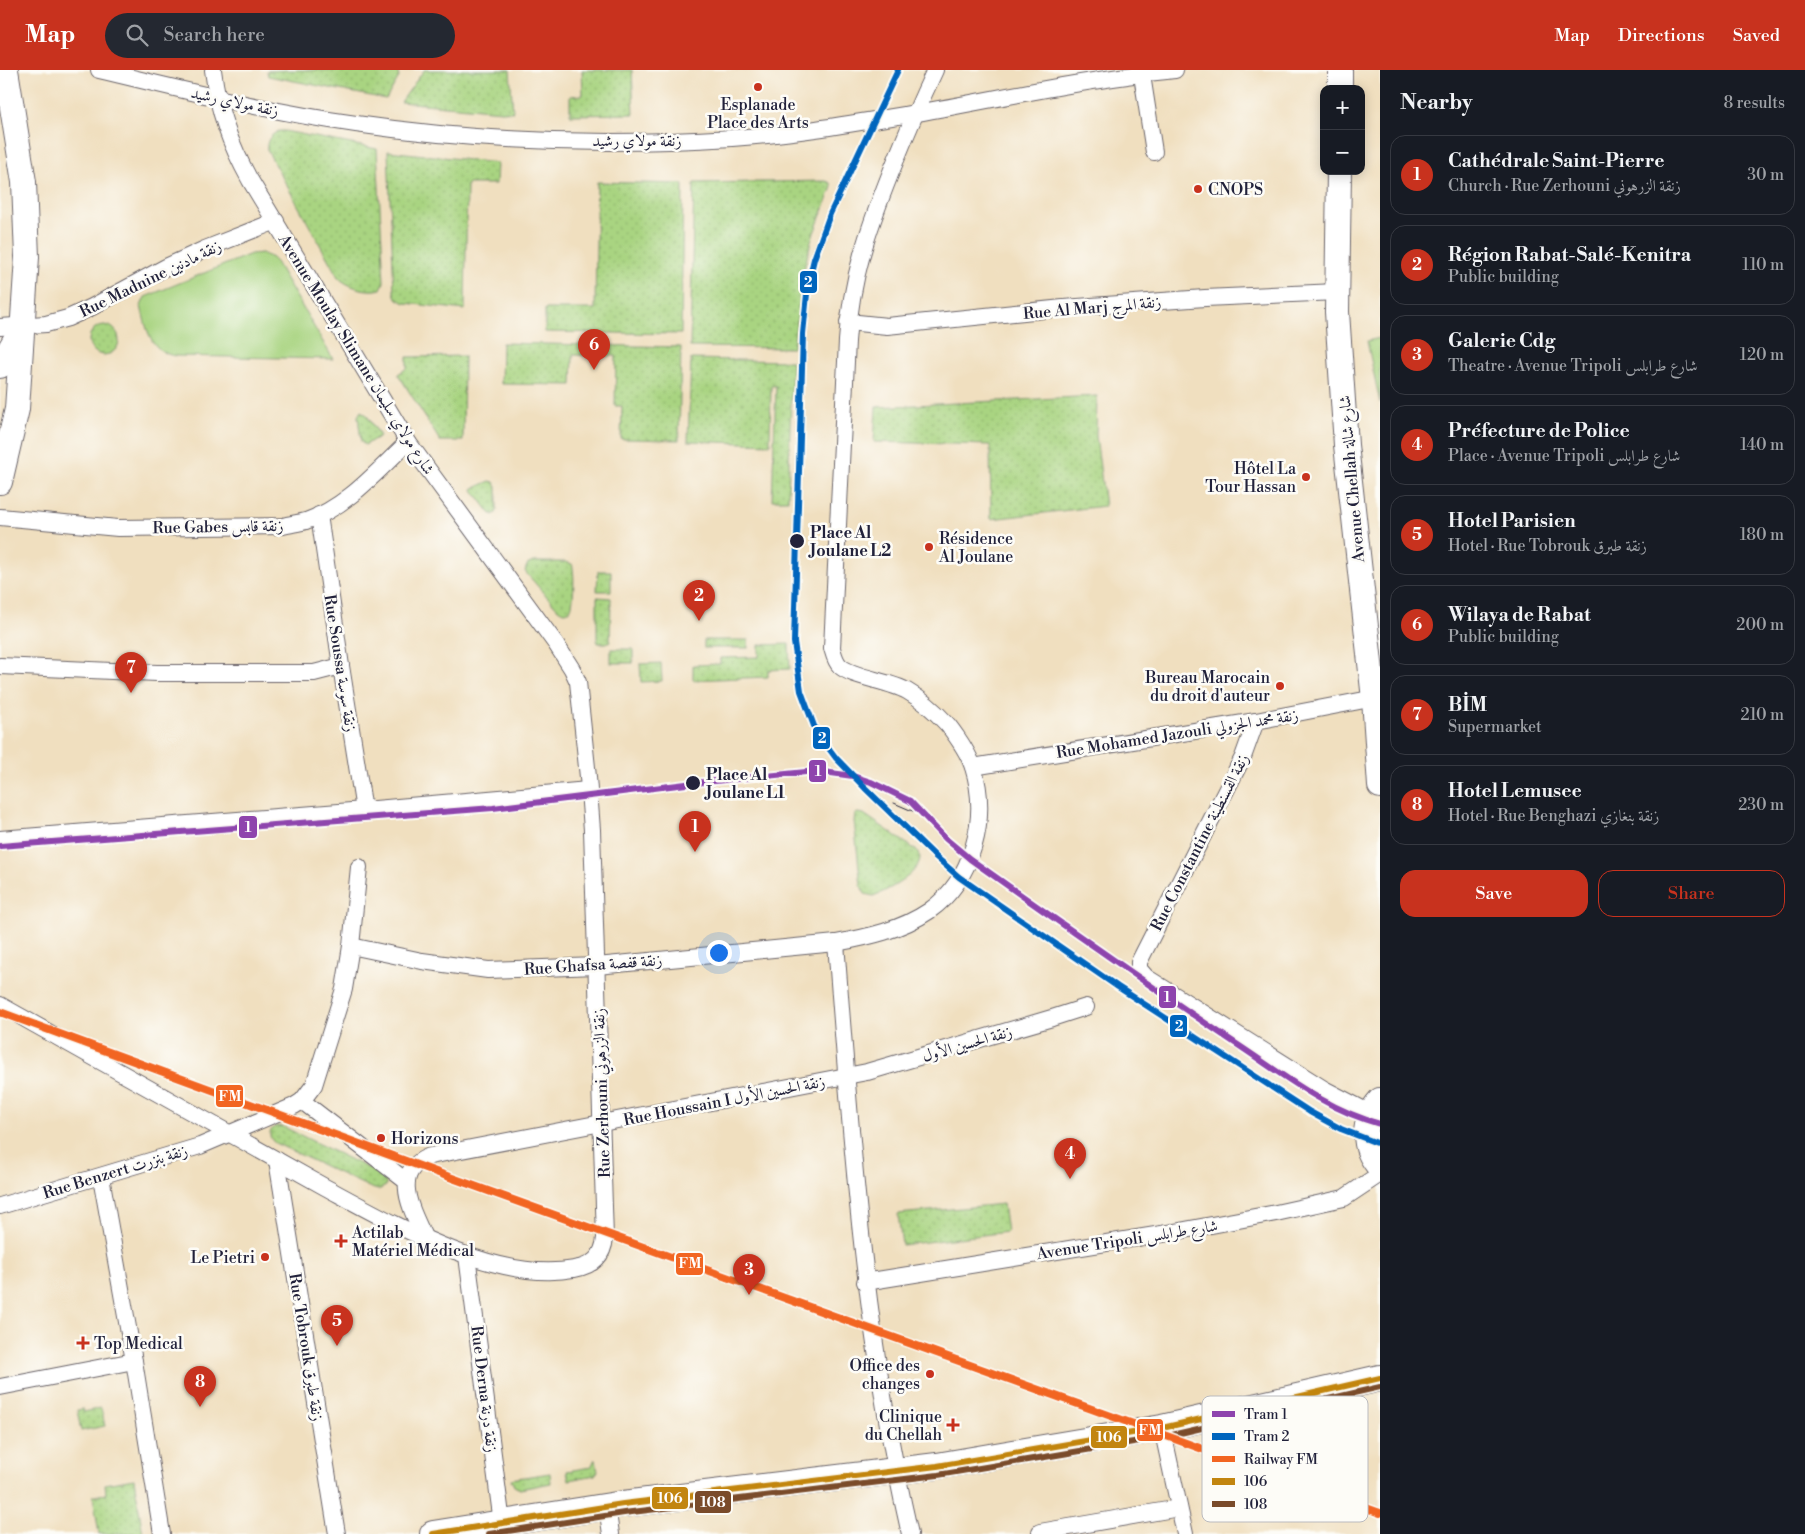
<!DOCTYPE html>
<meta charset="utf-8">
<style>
body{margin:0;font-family:"Libre Bodoni",Amiri,serif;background:#242831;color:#f1f3f6}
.controls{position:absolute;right:15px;top:15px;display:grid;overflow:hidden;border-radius:10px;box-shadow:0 2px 12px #0003}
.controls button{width:45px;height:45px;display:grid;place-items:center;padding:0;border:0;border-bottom:1px solid #363941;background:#171b24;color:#f1f3f6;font:25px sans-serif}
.you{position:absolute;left:718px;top:882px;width:18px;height:18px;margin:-12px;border:4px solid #fff;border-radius:50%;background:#1a73e8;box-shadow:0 0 0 8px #1a73e833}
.badge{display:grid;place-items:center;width:32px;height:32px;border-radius:50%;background:#c8321e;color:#fff;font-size:16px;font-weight:700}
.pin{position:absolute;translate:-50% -41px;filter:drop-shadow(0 1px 2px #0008)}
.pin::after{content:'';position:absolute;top:26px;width:18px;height:15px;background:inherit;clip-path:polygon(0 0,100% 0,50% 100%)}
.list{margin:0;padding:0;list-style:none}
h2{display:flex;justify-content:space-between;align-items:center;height:65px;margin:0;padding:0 20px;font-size:21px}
h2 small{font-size:16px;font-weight:400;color:#9ea1a6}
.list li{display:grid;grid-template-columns:32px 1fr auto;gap:15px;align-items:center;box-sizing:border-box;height:80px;margin:0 10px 10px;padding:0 10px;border:1px solid #363941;border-radius:15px}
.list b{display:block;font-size:19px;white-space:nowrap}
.list p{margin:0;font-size:16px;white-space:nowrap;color:#9ea1a6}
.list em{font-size:16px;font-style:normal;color:#9ea1a6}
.actions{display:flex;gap:10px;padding:15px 20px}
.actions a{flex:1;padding:11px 0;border:1px solid #c8321e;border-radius:15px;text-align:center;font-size:18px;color:#c8321e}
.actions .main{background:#c8321e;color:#fff}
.icon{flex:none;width:28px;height:28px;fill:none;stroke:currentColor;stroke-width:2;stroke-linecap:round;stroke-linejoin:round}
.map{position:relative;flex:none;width:1380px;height:1464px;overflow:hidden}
header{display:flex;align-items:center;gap:30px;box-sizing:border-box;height:70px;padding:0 25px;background:#c8321e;color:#fff}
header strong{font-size:24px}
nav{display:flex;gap:28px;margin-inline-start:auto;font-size:18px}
.search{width:350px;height:45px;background:#242831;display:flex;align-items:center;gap:12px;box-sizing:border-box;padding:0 18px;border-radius:28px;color:#9ea1a6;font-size:19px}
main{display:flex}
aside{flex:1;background:#171b24}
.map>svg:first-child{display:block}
</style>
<header>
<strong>Map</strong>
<div class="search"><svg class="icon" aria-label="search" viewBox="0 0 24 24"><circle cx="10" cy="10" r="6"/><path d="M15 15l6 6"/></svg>Search here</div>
<nav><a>Map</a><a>Directions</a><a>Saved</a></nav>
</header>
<main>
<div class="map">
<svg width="1380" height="1464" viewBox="0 0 1380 1464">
<defs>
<pattern id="grass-dots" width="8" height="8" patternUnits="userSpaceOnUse" patternTransform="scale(1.25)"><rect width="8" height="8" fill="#a9d481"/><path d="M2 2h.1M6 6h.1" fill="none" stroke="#91b670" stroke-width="1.8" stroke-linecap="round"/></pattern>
</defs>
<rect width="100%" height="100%" fill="#fdfcf7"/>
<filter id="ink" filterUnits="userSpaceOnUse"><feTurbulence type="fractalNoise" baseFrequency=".02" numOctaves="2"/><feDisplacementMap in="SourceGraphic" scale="10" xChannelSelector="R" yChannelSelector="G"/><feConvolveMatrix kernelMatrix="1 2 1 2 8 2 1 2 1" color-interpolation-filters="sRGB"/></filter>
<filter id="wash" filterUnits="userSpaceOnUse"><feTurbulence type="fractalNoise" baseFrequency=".0096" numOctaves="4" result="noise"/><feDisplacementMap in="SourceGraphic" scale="20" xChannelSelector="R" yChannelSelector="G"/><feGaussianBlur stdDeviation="1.12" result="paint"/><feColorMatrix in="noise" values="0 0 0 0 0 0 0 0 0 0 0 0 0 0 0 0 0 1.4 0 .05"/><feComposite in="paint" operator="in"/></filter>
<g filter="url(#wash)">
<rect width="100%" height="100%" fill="#f0dfbf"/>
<!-- grass -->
<g fill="url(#grass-dots)" stroke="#667b5e">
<path d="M 289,0 L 397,0 L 399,7 L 386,29 L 268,6 L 267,1 Z"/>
<path d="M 424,0 L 510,0 L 513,42 L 401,32 Z"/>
<path d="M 582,0 L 632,0 L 634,44 L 570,45 L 570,26 L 583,25 Z"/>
<path d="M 279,61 L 285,61 L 377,79 L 384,212 L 381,219 C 368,223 347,217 338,207 L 267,80 C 266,71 270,65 279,61 Z"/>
<path d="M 388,81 L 497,93 L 496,114 L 467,114 L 465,240 L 405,233 L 396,228 L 394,222 Z"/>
<path d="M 826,111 L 831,113 L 832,117 L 812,168 L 804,199 L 793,278 L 690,277 L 694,113 Z"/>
<path d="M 597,112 L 683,114 L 681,264 L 545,262 L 545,239 L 595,239 Z"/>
<circle cx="104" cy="270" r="15"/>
<path d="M 502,273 L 681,277 L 679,370 L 621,369 L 622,336 L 615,336 L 616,286 L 573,285 L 572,315 L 501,314 Z"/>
<path d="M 464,286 L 463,371 L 440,371 L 398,304 L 407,298 L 407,287 Z"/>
<path d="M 691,289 L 792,291 L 788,430 L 772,430 L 776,316 L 771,316 L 770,374 L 688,371 Z"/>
<path d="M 1097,326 L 1096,366 L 1105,436 L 991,449 L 990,375 L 874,372 L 876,337 Z"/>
<path d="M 361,341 L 366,344 L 380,366 L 365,375 L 361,372 L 358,346 Z"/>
<path d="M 490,411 L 494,412 L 497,417 L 497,440 L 496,443 L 493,445 L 490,443 L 473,420 L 474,418 Z"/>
<path d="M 533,492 L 566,492 L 572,494 C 575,500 574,532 571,538 C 568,544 562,542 558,539 L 527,504 L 525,501 L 527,495 Z"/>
<path d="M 598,501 L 611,501 L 611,521 L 597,521 Z"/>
<path d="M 597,527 L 611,528 L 610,573 L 597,573 Z"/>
<rect x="704" y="570" width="44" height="8"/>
<path d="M 789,574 L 790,599 L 768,600 L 768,607 L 693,610 L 693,595 L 720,594 L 720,588 L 759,587 L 759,575 Z"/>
<rect x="611" y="579" width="22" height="14"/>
<path d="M 661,593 L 662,611 L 641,612 L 640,594 Z"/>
<path d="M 858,743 L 864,744 L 916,780 L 920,787 C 920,804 887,821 873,826 L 865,824 L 861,816 L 854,751 L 855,744 Z"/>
<path d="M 277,1056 L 284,1057 L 382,1105 L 386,1108 L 386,1116 L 378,1120 L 371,1118 L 275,1073 C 268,1068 268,1059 277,1056 Z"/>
<path d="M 1003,1134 L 1007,1162 L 902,1175 L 898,1144 Z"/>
<path d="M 101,1338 L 105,1356 L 81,1361 L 77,1340 L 83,1339 L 84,1342 Z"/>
<path d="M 595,1389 L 598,1401 L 595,1405 L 569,1410 L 567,1401 L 591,1397 Z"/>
<path d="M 550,1403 L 551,1413 L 520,1419 L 514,1416 L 511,1409 Z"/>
<path d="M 134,1409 L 143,1464 L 99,1464 L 93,1426 L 106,1424 L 105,1414 Z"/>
</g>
<!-- park -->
<g fill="#a9d481" stroke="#667b5e">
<path d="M 262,183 L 272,188 L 276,192 L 333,289 L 176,286 C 150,283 146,257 141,236 L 145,227 L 251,184 Z"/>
<path d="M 1380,268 L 1380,333 L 1367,271 Z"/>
</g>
</g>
<g filter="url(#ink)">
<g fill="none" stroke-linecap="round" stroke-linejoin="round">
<defs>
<g id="street">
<path d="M 99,0 C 184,20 269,42 356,54 C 480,72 607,76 732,68 C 794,64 856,53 917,43 C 987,31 1056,15 1127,6 C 1143,3 1159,2 1175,0"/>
<path d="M 1142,5 L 1154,82"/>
<path d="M 848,252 L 887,256 L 1063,238 L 1205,228 L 1337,222"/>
<path d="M 0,257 L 46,254 L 68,248 L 92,237 L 166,197 L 205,179 L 276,151"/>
<path d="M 319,445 L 341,596 L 364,740"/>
<path d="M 0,447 L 118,458 L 283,456 C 291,454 299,453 306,451 C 347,437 377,401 408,372"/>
<path d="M 0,596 L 157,603 L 314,603 L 341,596"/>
<path d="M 1256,651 L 1243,687 L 1139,892 L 1139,899 L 1146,907 L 1324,1019 L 1370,1043"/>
<path d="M 973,697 L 1256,651 L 1380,627"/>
<path d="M 0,769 L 364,740 L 588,720"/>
<path d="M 836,873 C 851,1071 865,1270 910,1464"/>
<path d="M 351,876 L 422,891 L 488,900 L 597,896 L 836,873 C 868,867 901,860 929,841 C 973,810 989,748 973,697 C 968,682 958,668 948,655 C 937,643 921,629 907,621 C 890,611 851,607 840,596 C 835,591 834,585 832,578 L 847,271 C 851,208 868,160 891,102 C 905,67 919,34 935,0"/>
<path d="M 0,935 L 325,1117 C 392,1153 496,1214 574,1199 C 592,1196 603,1188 605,1168 L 592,760 L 588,707 L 578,612 L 572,599 L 556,574 L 408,372 L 250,110 C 230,74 218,41 213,0"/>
<path d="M 302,1031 L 406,1111"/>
<path d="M 277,1090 L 337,1464"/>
<path d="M 101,1107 L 134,1291 L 162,1464"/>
<path d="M 0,1136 L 200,1076 L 294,1036 L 302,1031 L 314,1015 L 344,919 L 351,876 L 359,797"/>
<path d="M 424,1167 C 411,1138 390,1102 430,1086 L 867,1002 L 1052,948 L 1086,937"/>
<path d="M 467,1186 L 502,1453"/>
<path d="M 865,1212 L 1174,1162 L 1276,1143 L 1344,1128 L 1380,1104"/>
<path d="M 0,1317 L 134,1291"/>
<path d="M 1162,1358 L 1185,1464"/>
<path d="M 607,1436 L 611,1464"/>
<path d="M 1040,1462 L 1179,1438"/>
</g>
<g id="secondary">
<path d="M 1340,19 L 1340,0"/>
<path d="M 1339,101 L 1337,242 L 1346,375 L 1374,629 L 1380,716"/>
<path d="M 0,296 L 19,263"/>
<path d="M 0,412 L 17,339 L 27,187 L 24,112 L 6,0"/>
<path d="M 1380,1030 C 1362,1050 1361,1078 1380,1098"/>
</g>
<path id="primary" d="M 433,1464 L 623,1434 L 937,1396 L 1162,1358 L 1380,1308"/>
</defs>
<!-- street casing -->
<use href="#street" stroke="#6a6469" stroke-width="18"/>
<!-- secondary casing -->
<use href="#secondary" stroke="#6a6469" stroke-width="26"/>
<!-- primary casing -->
<use href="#primary" stroke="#6a6469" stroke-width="28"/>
<!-- street -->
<use href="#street" stroke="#fff" stroke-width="16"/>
<!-- secondary -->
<use href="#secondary" stroke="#fff" stroke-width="24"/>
<!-- primary -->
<use href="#primary" stroke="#fff" stroke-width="26"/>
<!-- tram -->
<path stroke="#22223b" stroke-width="1" d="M 894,733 L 924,746"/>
<defs>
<path id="bus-1" d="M 433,1464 L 623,1434 L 937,1396 L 1162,1358 L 1380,1308"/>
<path id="bus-2" d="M 489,1464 L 624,1443 L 938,1405 L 1163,1367 L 1380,1317"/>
</defs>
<!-- bus-1 casing -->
<use href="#bus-1" stroke="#fdfcf7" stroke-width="10"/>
<!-- bus-2 casing -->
<use href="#bus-2" stroke="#fdfcf7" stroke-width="10"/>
<!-- bus-1 -->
<use href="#bus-1" stroke="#c2850f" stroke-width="6"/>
<!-- bus-2 -->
<use href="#bus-2" stroke="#7a4b2a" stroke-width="6"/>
<defs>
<path id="rail-1" d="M 0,942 L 444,1105 L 1380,1443"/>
</defs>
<!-- rail-1 casing -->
<use href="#rail-1" stroke="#fdfcf7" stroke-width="11"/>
<!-- rail-1 -->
<use href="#rail-1" stroke="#f26522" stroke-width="8"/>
<defs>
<path id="tram-1" d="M 0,776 L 493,738 L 694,713 L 816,701 L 853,706 L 871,712 L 910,731 L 946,769 L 970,789 C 1058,851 1145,913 1235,973 C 1281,1003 1326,1040 1380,1054"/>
<path id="tram-2" d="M 898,0 L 830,144 L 814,189 L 808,214 L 803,264 L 794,572 L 801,621 L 814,656 L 824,672 L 836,688 L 865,718 L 936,787 L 959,807 L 1118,917 L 1310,1042 L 1341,1059 L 1377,1073"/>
</defs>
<!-- tram-1 casing -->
<use href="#tram-1" stroke="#fdfcf7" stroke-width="10"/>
<!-- tram-2 casing -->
<use href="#tram-2" stroke="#fdfcf7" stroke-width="10"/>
<!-- tram-1 -->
<use href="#tram-1" stroke="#8e44ad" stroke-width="6"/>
<!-- tram-2 -->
<use href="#tram-2" stroke="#0065bd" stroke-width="6"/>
</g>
</g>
<!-- markers -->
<g fill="#c8321e" stroke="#fdfcf7" stroke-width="2">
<circle cx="758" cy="17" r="5"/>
<circle cx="1198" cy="119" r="5"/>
<circle cx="1306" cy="407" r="5"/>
<circle cx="929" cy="477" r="5"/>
<circle cx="1280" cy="616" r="5"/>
<circle cx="381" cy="1068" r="5"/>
<path d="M338.5 1163.5h5v5h5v5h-5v5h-5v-5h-5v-5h5z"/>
<circle cx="265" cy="1187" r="5"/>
<path d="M80.5 1265.5h5v5h5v5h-5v5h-5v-5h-5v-5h5z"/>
<circle cx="930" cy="1304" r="5"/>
<path d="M950.5 1347.5h5v5h5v5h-5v5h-5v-5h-5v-5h5z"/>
</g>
<g fill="#22223b" stroke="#fdfcf7" stroke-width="2">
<circle cx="797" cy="471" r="8"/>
<circle cx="693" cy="713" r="8"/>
</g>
<g text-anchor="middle" stroke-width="5" stroke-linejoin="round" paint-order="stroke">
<!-- street labels -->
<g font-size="16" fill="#22223b" stroke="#fdfcf7">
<text transform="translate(235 31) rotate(12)" y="6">زنقة مولاي رشيد</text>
<text x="637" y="76">زنقة مولاي رشيد</text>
<text transform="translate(150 208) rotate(-26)" y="6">Rue Madnine زنقة مادنين</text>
<text transform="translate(1092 237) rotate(-5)" y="6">Rue Al Marj زنقة المرج</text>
<text transform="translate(357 284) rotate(58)" y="6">Avenue Moulay Slimane شارع مولاي سليمان</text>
<text transform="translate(1351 409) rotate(-95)" y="6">Avenue Chellah شارع شالة</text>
<text transform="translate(218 456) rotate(-1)" y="6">Rue Gabes زنقة قابس</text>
<text transform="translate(341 593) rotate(81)" y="6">Rue Soussa زنقة سوسة</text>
<text transform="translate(1177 663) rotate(-9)" y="6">Rue Mohamed Jazouli زنقة محمد الجزولي</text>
<text transform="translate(1199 772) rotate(-63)" y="6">Rue Constantine زنقة القسنطينة</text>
<text transform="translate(593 894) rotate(-4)" y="6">Rue Ghafsa زنقة قفصة</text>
<text transform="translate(967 973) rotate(-16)" y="6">زنقة الحسين الأول</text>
<text transform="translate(601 1023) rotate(-92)" y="6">Rue Zerhouni زنقة الزرهوني</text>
<text transform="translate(724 1030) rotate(-11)" y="6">Rue Houssain I زنقة الحسين الأول</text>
<text transform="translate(115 1101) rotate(-17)" y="6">Rue Benzert زنقة بنزرت</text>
<text transform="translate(1127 1169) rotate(-9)" y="6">Avenue Tripoli شارع طرابلس</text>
<text transform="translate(307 1277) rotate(81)" y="6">Rue Tobrouk زنقة طبرق</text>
<text transform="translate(485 1319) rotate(83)" y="6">Rue Derna زنقة درنة</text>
</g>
<!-- poi labels -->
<g font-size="16" fill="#22223b" stroke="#fdfcf7" text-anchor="start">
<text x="758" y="40" text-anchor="middle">Esplanade<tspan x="758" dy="18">Place des Arts</tspan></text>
<text x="1208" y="125">CNOPS</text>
<text x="1296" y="404" text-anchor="end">Hôtel La<tspan x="1296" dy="18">Tour Hassan</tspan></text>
<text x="939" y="474">Résidence<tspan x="939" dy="18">Al Joulane</tspan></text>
<text x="1270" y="613" text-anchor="end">Bureau Marocain<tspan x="1270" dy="18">du droit d'auteur</tspan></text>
<text x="391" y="1074">Horizons</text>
<text x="352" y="1168">Actilab<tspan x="352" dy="18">Matériel Médical</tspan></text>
<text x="255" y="1193" text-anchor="end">Le Pietri</text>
<text x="94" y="1279">Top Medical</text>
<text x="920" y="1301" text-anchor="end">Office des<tspan x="920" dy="18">changes</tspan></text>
<text x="942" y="1352" text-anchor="end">Clinique<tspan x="942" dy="18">du Chellah</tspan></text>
</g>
<!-- stop labels -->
<g font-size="16" font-weight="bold" fill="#22223b" stroke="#fdfcf7" text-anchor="start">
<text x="810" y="468">Place Al<tspan x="810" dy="18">Joulane L2</tspan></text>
<text x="706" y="710">Place Al<tspan x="706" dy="18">Joulane L1</tspan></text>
</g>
</g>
<!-- legend -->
<rect x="1202" y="1326" width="166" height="126" rx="8" fill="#fdfcf7" stroke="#bbbbbf" stroke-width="1"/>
<rect x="1212" y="1341" width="23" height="6" fill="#8e44ad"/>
<rect x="1212" y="1363" width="23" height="7" fill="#0065bd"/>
<rect x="1212" y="1386" width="23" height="6" fill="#f26522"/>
<rect x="1212" y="1408" width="23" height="7" fill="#c2850f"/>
<rect x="1212" y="1431" width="23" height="6" fill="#7a4b2a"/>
<g font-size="14" fill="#22223b">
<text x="1244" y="1349">Tram 1</text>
<text x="1244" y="1371">Tram 2</text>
<text x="1244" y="1394">Railway FM</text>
<text x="1244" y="1416">106</text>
<text x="1244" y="1439">108</text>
</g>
<g stroke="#fdfcf7" stroke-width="2">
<rect x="799" y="200" width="19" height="24" rx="5" fill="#0065bd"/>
<rect x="812" y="656" width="19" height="24" rx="5" fill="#0065bd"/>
<rect x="808" y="689" width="19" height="24" rx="5" fill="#8e44ad"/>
<rect x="238" y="745" width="20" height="24" rx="5" fill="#8e44ad"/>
<rect x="1158" y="915" width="19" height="24" rx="5" fill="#8e44ad"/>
<rect x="1169" y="944" width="19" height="24" rx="5" fill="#0065bd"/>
<rect x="215" y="1014" width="29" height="24" rx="5" fill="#f26522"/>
<rect x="675" y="1182" width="29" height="24" rx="5" fill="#f26522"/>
<rect x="1136" y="1348" width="28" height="24" rx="5" fill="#f26522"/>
<rect x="1090" y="1355" width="38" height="24" rx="5" fill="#c2850f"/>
<rect x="651" y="1416" width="38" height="24" rx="5" fill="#c2850f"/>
<rect x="694" y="1420" width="38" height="24" rx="5" fill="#7a4b2a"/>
</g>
<g font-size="14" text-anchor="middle" font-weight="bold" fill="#fff">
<text x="808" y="217">2</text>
<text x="822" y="673">2</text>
<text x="818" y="706">1</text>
<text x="248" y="762">1</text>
<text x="1167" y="932">1</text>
<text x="1179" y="961">2</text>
<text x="230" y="1031">FM</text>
<text x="690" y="1198">FM</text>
<text x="1150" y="1365">FM</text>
<text x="1109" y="1372">106</text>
<text x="670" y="1433">106</text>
<text x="713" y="1437">108</text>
</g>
</svg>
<div class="controls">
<button>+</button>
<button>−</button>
</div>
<div class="you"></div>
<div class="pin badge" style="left:695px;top:782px">1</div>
<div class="pin badge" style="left:699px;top:551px">2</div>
<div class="pin badge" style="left:749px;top:1225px">3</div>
<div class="pin badge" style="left:1070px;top:1109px">4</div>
<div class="pin badge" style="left:337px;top:1276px">5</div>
<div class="pin badge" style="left:594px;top:300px">6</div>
<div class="pin badge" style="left:131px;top:623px">7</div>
<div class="pin badge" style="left:200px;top:1337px">8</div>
</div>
<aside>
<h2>Nearby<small>8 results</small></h2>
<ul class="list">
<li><span class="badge">1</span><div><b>Cathédrale Saint-Pierre</b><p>Church · Rue Zerhouni زنقة الزرهوني</p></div><em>30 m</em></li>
<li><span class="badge">2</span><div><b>Région Rabat-Salé-Kenitra</b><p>Public building</p></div><em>110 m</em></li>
<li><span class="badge">3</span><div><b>Galerie Cdg</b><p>Theatre · Avenue Tripoli شارع طرابلس</p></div><em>120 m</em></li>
<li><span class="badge">4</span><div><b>Préfecture de Police</b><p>Place · Avenue Tripoli شارع طرابلس</p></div><em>140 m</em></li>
<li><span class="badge">5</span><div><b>Hotel Parisien</b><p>Hotel · Rue Tobrouk زنقة طبرق</p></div><em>180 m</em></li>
<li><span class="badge">6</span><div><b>Wilaya de Rabat</b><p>Public building</p></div><em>200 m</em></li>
<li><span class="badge">7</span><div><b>BİM</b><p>Supermarket</p></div><em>210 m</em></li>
<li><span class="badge">8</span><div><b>Hotel Lemusee</b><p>Hotel · Rue Benghazi زنقة بنغازي</p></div><em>230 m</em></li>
</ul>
<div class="actions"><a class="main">Save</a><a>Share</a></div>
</aside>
</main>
